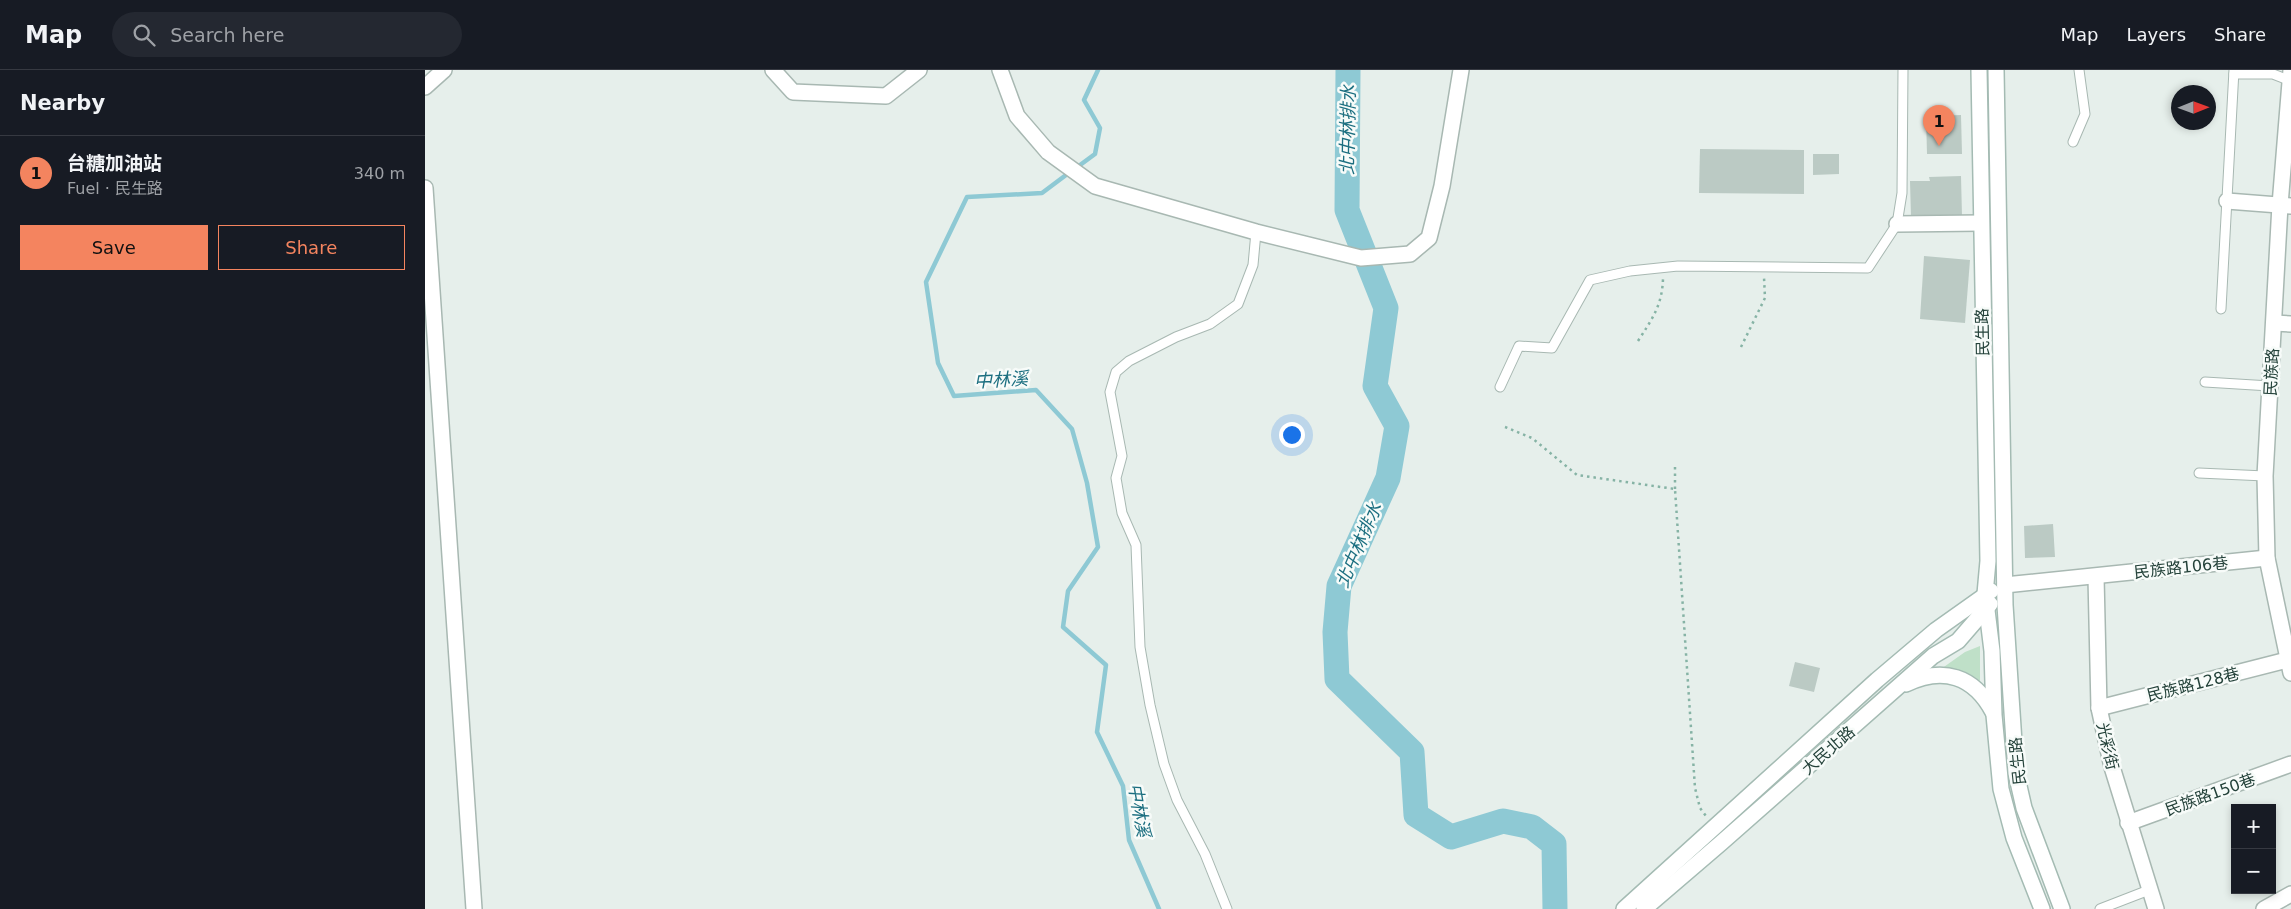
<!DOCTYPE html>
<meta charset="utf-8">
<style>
body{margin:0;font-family:"DejaVu Sans","Noto Sans TC",sans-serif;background:#242831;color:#f1f3f6}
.controls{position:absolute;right:15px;bottom:15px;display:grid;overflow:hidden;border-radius:0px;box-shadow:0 2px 8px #0003}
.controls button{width:45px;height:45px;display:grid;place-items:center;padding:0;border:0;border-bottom:1px solid #363941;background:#171b24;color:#f1f3f6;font:25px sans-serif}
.compass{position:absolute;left:1746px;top:15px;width:45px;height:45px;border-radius:50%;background:#171b24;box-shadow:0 2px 8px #0003;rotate:89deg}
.you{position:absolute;left:866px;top:364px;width:18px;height:18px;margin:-12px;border:4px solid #fff;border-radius:50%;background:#1a73e8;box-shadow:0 0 0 8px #1a73e833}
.badge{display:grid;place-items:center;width:32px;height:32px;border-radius:50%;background:#f4845f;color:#111;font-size:16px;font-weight:700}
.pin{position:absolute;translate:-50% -41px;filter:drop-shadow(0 1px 2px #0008)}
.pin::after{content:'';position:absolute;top:26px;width:18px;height:15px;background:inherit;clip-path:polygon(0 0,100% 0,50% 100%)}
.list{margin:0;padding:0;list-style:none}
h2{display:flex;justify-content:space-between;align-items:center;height:65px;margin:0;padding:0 20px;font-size:21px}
h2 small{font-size:16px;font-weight:400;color:#9ea1a6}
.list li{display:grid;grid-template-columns:32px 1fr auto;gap:15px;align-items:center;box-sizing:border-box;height:75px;padding:0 20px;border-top:1px solid #363941}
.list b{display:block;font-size:19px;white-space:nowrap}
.list p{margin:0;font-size:16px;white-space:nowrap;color:#9ea1a6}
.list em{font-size:16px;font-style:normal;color:#9ea1a6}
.actions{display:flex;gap:10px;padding:15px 20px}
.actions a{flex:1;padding:11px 0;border:1px solid #f4845f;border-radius:0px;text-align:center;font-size:18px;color:#f4845f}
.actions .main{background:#f4845f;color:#111}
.icon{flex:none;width:28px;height:28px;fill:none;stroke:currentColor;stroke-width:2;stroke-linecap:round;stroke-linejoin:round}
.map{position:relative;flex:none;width:1866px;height:839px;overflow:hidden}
header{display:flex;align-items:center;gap:30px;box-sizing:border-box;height:70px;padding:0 25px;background:#171b24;border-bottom:1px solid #363941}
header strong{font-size:24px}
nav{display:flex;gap:28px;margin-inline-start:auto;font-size:18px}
.search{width:350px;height:45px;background:#242831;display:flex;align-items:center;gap:12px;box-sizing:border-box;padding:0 18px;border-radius:28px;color:#9ea1a6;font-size:19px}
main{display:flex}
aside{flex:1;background:#171b24}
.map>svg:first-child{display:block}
</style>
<header>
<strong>Map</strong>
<div class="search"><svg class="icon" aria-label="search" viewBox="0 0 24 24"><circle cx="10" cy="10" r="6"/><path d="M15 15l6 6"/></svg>Search here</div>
<nav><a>Map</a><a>Layers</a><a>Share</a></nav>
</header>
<main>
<aside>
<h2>Nearby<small></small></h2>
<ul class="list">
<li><span class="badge">1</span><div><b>台糖加油站</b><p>Fuel · 民生路</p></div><em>340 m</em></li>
</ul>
<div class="actions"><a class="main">Save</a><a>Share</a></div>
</aside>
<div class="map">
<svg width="1866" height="839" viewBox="0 0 1866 839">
<rect width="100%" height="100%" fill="#e6efeb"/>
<!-- green -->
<path fill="#bfe0c8" d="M 1555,576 L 1555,611 L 1549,607 L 1516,599 L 1540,582 Z"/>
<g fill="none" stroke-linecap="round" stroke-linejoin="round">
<!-- stream -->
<g stroke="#8ec9d4" stroke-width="4.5">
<path d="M 651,98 L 670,84 L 675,58 L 659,30 L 673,0"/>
<path d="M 645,102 L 617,123 L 542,127 L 501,212 L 513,293 L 529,326 L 611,320 L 647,359 L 662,413 L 673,477 L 643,521 L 638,557 L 681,595 L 672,662 L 698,716 L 704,770 L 734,839"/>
</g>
<!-- river -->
<path stroke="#8ec9d4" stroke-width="25" d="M 923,0 L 922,140 L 961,238 L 950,316 L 972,356 L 963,408 L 914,516 L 910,562 L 912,609 L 987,682 L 991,745 L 1026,767 L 1078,751 L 1107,757 L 1129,774 L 1130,839"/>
</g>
<!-- building -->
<g fill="#bbcac4">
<path d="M 1536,45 L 1537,84 L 1502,84 L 1501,46 Z"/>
<path d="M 1275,79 L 1379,80 L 1379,124 L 1274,123 Z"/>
<path d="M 1388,84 L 1414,84 L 1414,104 L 1388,105 Z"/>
<path d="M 1536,106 L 1537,146 L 1486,147 L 1485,111 L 1505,111 L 1504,107 Z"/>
<path d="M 1499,186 L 1545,190 L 1540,253 L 1495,249 Z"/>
<path d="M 1628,454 L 1630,487 L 1600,488 L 1599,456 Z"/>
<path d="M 1370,592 L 1395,598 L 1389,622 L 1364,616 Z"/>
</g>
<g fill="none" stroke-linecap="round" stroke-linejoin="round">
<defs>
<g id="lane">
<path d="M 1809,4 L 1848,4 L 1866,11"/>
<path d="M 1648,72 L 1660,44 L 1654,0"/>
<path d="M 1796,239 L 1809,0"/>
<path d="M 1780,312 L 1845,316"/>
<path d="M 1075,317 L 1094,276 L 1127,278 L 1165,210 L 1205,201 L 1253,196 L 1443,198 L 1472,154 L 1477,123 L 1478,0"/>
<path d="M 1774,403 L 1840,406"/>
<path d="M 802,839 L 780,784 L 752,730 L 739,694 L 725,635 L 715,577 L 711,475 L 697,443 L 691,408 L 697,386 L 685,322 L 691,302 L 704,291 L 751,267 L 785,254 L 813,234 L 828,195 L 831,162"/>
<path d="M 1675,839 L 1724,820"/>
</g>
<g id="street">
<path d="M 348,0 L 368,22 L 461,26 L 494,0"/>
<path d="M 575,0 L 592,46 L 623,82 L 670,116 L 831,162 L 936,188 L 985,184 L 1004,168 L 1017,116 L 1036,0"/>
<path d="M 1866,0 L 1855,135 L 1840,406 L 1842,488 L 1866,603"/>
<path d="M 0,17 L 19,0"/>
<path d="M 0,118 L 49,839"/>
<path d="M 1802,131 L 1866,136"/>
<path d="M 1472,154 L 1556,153"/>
<path d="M 1849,253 L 1866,254"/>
<path d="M 1671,507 L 1674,638 L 1687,697 L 1731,839"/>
<path d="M 1580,515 L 1842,488"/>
<path d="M 1674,638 L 1862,590"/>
<path d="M 1703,753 L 1866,694"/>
<path d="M 1839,839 L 1866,824"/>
</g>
<g id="secondary">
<path d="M 1554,0 L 1563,491 L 1560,524 L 1567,581 L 1569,645 L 1576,719 L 1589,768 L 1617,839"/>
<path d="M 1571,0 L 1580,535 L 1591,703 L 1599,738 L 1637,839"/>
<path d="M 1481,614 C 1518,596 1549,606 1568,642"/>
<path d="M 1199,839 L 1452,610 L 1511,560 L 1566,521"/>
<path d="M 1219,839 L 1296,773 L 1508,586 L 1533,571 L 1565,534"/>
</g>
</defs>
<!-- lane casing -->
<use href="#lane" stroke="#a8b8b2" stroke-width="11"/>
<!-- street casing -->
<use href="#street" stroke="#a8b8b2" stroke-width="18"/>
<!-- secondary casing -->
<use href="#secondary" stroke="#a4bbb3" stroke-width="18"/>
<!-- path -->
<g stroke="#86b3a5" stroke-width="2.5" stroke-dasharray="2.5 4" stroke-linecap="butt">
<path d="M 1213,271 C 1227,249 1237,236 1238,209"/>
<path d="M 1316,277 L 1340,228 L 1339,207"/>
<path d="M 1080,357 L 1107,368 L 1152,405 L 1250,419 L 1270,718 L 1275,738 L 1281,746"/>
<path d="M 1250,419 L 1250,396"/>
</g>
<!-- lane -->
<use href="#lane" stroke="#fff" stroke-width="9"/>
<!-- street -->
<use href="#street" stroke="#fff" stroke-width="15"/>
<!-- secondary -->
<use href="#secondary" stroke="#fff" stroke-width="15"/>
</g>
<g text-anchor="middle" stroke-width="5" stroke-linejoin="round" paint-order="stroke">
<!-- street labels -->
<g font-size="16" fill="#24423a" stroke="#f7fbf9">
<text transform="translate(1557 262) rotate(-91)" y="6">民生路</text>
<text transform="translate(1846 302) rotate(-87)" y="6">民族路</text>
<text transform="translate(1756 497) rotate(-6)" y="6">民族路106巷</text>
<text transform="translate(1768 614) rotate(-14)" y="6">民族路128巷</text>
<text transform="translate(1683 676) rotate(77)" y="6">光彩街</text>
<text transform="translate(1403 680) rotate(-41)" y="6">大民北路</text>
<text transform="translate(1592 691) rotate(-96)" y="6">民生路</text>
<text transform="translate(1785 724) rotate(-20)" y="6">民族路150巷</text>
</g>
<!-- water labels -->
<g font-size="18" font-style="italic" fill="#1c6f80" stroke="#f7fbf9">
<text transform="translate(923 60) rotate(-89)" y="6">北中林排水</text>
<text transform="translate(576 310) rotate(-3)" y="6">中林溪</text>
<text transform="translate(934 475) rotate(-67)" y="6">北中林排水</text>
<text transform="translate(714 740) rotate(80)" y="6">中林溪</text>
</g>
</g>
</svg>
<div class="controls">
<button>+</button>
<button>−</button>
</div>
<svg class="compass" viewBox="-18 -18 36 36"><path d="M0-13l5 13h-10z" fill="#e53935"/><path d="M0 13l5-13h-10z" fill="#9ea1a6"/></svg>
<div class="you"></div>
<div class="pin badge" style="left:1514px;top:76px">1</div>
</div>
</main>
